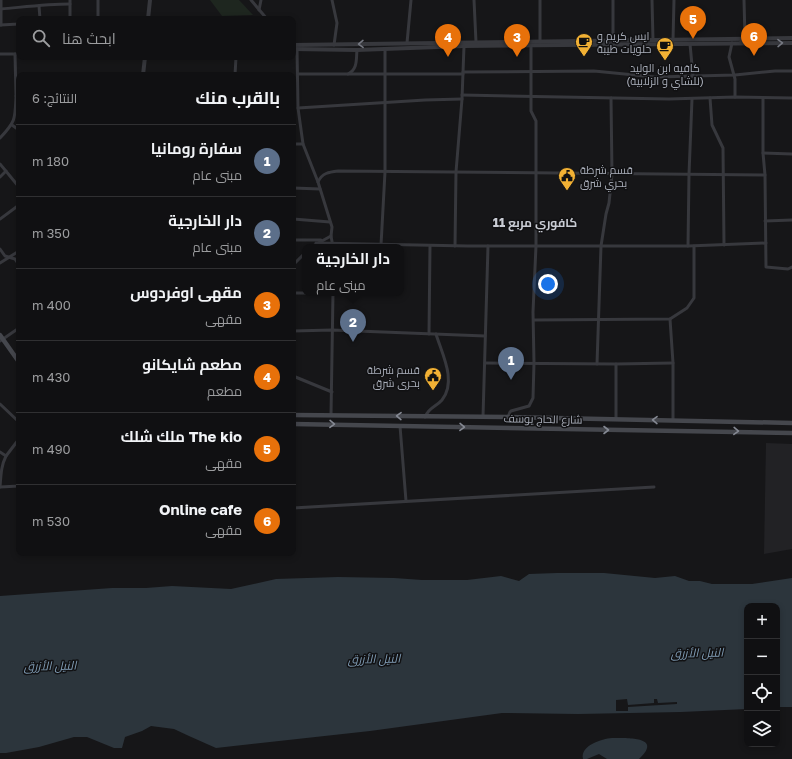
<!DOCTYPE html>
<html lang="ar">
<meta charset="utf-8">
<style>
body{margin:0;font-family:"Golos Text",Cairo,sans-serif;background:#19191b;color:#f1f3f6;direction:rtl}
.controls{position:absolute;right:12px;bottom:12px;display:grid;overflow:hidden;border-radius:8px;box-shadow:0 2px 6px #0003}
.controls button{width:36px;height:36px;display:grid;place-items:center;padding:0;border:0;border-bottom:1px solid #303032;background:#101012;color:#f1f3f6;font:20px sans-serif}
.you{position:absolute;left:548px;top:284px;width:14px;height:14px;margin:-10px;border:3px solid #fff;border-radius:50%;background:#1a73e8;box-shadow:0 0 0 6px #1a73e833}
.badge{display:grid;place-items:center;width:26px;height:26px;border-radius:50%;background:#f2b134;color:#fff;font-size:13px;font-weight:700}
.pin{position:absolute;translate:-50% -33px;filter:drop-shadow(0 1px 2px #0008)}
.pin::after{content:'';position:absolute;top:21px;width:14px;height:12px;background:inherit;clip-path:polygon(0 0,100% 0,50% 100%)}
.popup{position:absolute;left:302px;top:244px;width:102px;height:52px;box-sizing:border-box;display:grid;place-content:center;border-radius:8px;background:#101012;filter:drop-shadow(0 1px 3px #0005);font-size:13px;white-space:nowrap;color:#9c9d9f}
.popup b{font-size:15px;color:#f1f3f6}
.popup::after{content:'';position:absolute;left:50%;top:100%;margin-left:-8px;border:8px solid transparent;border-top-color:#101012}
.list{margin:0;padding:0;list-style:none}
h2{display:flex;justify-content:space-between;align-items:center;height:52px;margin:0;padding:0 16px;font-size:17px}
h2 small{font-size:13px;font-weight:400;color:#9c9d9f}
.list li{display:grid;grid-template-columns:26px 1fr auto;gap:12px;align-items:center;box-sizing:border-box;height:72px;padding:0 16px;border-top:1px solid #303032}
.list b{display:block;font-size:15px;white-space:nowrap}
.list p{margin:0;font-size:13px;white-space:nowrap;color:#9c9d9f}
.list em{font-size:13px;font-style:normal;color:#9c9d9f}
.icon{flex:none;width:22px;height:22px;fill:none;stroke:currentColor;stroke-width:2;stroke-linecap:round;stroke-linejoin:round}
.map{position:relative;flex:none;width:792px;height:759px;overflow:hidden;direction:ltr}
.search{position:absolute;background:#101012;box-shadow:0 2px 6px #0003;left:16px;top:16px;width:280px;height:44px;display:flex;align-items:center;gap:10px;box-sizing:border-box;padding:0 14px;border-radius:8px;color:#9c9d9f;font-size:15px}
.panel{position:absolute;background:#101012;box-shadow:0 2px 6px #0003;left:16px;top:72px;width:280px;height:484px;border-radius:8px;direction:rtl}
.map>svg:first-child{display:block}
</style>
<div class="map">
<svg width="792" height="759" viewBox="0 0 792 759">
<rect width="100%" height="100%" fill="#161618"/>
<!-- built -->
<path fill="#222225" d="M 766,443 L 792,444 L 792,549 L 764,554 Z"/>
<!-- green -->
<path fill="#1e261f" d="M 210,0 L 239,0 L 253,15 L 222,16 Z"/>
<!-- water -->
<g fill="#2c353c">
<path d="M 557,573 L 604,573 L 655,578 L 675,576 L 689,581 L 700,581 L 712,584 L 752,584 L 792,578 L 792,707 L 777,707 L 777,606 L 747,606 L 747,709 L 681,712 L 578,714 L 502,713 L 370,731 L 216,748 L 189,736 L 174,729 L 151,726 L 142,731 L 125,737 L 122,748 L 114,748 L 87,737 L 74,737 L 39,747 L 6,753 L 0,753 L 0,596 L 112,588 L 146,588 L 172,586 L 231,589 L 276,579 L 338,577 L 394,578 L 422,580 L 467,580 L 501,576 L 519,581 L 529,574 Z"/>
<path d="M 612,738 C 626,738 664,736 639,759 L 607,759 L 599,754 L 587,759 L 583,759 C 580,745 602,739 612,738 Z"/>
</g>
<!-- pier -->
<path fill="#161618" d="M 627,699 L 628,705 L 654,703 L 654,699 L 657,699 L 658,703 L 677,702 L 677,704 L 628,707 L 628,711 L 616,711 L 616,700 Z"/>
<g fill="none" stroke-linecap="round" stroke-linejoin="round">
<!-- minor -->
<g stroke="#37383d" stroke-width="3">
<path d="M 1,0 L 1,25"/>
<path d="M 70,0 L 70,19"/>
<path d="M 98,0 L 98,19"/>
<path d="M 251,0 L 267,19"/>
<path d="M 332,0 L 337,23 L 334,45"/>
<path d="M 474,0 L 476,42"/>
<path d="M 613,0 L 613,40"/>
<path d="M 652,0 L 653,40"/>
<path d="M 39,6 L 40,19"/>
<path d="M 1,9 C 24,7 47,4 70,4"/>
<path d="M 259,10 L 261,0"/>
<path d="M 0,25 L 19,24"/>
<path d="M 673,40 L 674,0"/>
<path d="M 540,42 L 540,0"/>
<path d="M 407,43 L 411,0"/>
<path d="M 732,43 L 729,57 L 735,79 L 735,97"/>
<path d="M 740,43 L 745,38 L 744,0"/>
<path d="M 690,44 L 693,76"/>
<path d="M 297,49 L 298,108 L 303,144 L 318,182 L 332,227 L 331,236 L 311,247"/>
<path d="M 0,54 L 19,54"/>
<path d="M 15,54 L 16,96"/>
<path d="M 463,72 L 594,71 L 655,77 L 735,75 L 775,71 L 792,71"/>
<path d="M 298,74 L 348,74 C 358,69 356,59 357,50"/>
<path d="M 348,74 L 463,74"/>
<path d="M 235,75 L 236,57"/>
<path d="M 462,95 L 669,99 L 735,97 L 792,98"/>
<path d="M 710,98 L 712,125 L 723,148 L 724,245"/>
<path d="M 763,98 L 763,153 L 765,175 L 766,267 L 788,269 L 792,267"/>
<path d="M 298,108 L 425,100 L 462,99"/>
<path d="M 12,125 L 19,130"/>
<path d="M 0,138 C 16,121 15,119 16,96 L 19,96"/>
<path d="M 293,144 L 303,144"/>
<path d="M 763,153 L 792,154"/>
<path d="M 0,164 L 19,187"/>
<path d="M 0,177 L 6,171"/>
<path d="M 318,182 C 322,173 329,172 338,171 L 765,175"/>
<path d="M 293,188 L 320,189"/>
<path d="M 0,219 L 19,205"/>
<path d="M 293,219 L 330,222"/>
<path d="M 765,221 L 792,220"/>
<path d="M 331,236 L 333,247"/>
<path d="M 293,240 L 321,240"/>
<path d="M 316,243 L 468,246 L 688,246 L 766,243"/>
<path d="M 381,245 L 385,172 L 385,49"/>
<path d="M 455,246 L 456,172 L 462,99 L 464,46"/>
<path d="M 688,246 L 689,174 L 692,99"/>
<path d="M 0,249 L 5,256 L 15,259 L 19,265"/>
<path d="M 0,263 L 19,251"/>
<path d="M 293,265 L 305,253"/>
<path d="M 293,293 L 316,293"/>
<path d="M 670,319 L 673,363 L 673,420"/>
<path d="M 534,320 L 670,319 L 687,308 L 694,298 L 694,246"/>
<path d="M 293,331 L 332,330 L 485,336"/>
<path d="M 429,334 L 430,246"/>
<path d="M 0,341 L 19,328"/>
<path d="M 485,363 L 616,364 L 673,363"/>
<path d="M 597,364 L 601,246 L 606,214 L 609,203 L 612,174 L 611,98"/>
<path d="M 616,364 L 616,419"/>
<path d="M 293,376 L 332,392"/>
<path d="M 0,404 L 19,422"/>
<path d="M 331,415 L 333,293"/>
<path d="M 425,417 C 429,407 436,407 442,400 C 457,381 442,354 436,334"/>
<path d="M 483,417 L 488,246"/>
<path d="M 508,417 L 510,412 L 511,411 L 529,406 L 533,398 L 534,363 L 533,312 L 536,246 L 536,121 L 531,111 L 531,46"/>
<path d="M 400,426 L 406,501"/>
<path d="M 0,452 L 6,456 L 19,439"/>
<path d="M 0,487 C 1,475 1,466 6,456"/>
<path d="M 0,487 L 19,486"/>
<path d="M 293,508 L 654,487"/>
</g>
<!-- tertiary -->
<g stroke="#37383d" stroke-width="4">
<path d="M 148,19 L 150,0"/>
<path d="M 293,45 L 792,38"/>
<path d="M 293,49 L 357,50 L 464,46 L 792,43"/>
<path d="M 143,75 L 145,57"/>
</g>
<!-- secondary -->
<g stroke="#45474d" stroke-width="4.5">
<path d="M 0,335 L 19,362"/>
<path d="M 293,415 L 508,417 L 792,423"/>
<path d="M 293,424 L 792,433"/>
</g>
</g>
<!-- one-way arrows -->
<defs><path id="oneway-chevron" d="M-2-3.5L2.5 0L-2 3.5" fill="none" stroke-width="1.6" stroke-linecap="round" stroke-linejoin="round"/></defs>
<g stroke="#757881">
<use href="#oneway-chevron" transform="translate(780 43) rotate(-1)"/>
<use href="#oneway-chevron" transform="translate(361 44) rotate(179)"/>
</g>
<g stroke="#858993">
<use href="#oneway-chevron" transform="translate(399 416) rotate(-179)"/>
<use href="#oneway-chevron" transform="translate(655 420) rotate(-179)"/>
<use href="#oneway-chevron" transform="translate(332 424) rotate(1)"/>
<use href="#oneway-chevron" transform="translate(462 427) rotate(1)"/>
<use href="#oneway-chevron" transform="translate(606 430)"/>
<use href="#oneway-chevron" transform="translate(736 431) rotate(2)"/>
</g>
<!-- icons -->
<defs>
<symbol id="cafe-pin" viewBox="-11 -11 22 30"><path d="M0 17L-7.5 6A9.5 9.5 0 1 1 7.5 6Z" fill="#f2b134" stroke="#111113"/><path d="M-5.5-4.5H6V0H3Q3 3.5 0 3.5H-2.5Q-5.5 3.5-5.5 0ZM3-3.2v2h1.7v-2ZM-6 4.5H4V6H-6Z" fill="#111"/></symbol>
<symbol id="civic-pin" viewBox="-11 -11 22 30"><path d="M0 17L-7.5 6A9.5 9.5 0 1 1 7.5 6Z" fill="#f2b134" stroke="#111113"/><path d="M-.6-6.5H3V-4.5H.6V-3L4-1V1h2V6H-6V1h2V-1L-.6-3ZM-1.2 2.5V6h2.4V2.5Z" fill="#111"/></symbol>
</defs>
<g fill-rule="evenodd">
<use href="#cafe-pin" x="574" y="32" width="20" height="27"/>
<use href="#cafe-pin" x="655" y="36" width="20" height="27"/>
<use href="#civic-pin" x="557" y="166" width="20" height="27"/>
<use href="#civic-pin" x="423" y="366" width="20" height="27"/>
</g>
<g text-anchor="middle" stroke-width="3" stroke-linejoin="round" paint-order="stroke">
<!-- poi labels -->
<g font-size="11" fill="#a8adb8" stroke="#111113" text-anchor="start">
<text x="597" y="40">ايس كريم و<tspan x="597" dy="13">حلويات طيبة</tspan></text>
<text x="665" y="72" text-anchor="middle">كافيه ابن الوليد<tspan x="665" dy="13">(للشاي و الزلابية)</tspan></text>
<text x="580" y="174">قسم شرطة<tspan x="580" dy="13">بحري شرق</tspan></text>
<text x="420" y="374" text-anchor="end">قسم شرطة<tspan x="420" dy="13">بحرى شرق</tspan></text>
</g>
<!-- street labels -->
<g font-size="11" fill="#a8adb8" stroke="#111113">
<text transform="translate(543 419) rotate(1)" y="4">شارع الحاج يوسف</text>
</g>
<!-- neighbourhood labels -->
<g font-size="12" font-weight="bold" fill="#c9ccd4" stroke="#111113">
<text x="535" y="227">كافوري مربع 11</text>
</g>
<!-- water labels -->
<g font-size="12" font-style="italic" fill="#7f9bb3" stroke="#111113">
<text transform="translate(697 653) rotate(-1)" y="4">النيل الأزرق</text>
<text transform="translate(374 659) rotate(-1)" y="4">النيل الأزرق</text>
<text transform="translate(50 666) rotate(-1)" y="4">النيل الأزرق</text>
</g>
</g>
</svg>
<div class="controls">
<button>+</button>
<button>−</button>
<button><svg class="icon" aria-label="locate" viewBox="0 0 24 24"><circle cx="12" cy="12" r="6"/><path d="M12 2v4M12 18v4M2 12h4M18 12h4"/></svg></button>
<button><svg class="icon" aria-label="layers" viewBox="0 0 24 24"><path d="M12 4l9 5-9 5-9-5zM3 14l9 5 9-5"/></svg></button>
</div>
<div class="you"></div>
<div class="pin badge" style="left:511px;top:380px;background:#5c6f8a">1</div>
<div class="pin badge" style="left:353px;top:342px;background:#5c6f8a">2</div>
<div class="popup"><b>دار الخارجية</b>مبنى عام</div>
<div class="pin badge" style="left:517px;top:57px;background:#e8710a">3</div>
<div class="pin badge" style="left:448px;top:57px;background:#e8710a">4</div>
<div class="pin badge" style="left:693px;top:39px;background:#e8710a">5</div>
<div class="pin badge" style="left:754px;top:56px;background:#e8710a">6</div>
<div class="search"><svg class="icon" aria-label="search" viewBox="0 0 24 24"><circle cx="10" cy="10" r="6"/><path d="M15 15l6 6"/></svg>ابحث هنا</div>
<section class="panel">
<h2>بالقرب منك<small>النتائج: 6</small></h2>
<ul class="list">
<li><span class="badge" style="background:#5c6f8a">1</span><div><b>سفارة رومانيا</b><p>مبنى عام</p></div><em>180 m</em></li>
<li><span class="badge" style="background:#5c6f8a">2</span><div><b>دار الخارجية</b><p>مبنى عام</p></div><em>350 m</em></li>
<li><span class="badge" style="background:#e8710a">3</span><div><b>مقهى اوفردوس</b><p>مقهى</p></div><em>400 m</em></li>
<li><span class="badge" style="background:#e8710a">4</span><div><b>مطعم شايكانو</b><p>مطعم</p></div><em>430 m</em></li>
<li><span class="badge" style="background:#e8710a">5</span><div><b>The kio ملك شلك</b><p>مقهى</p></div><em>490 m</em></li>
<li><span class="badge" style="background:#e8710a">6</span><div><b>Online cafe</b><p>مقهى</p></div><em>530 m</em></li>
</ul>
</section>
</div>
